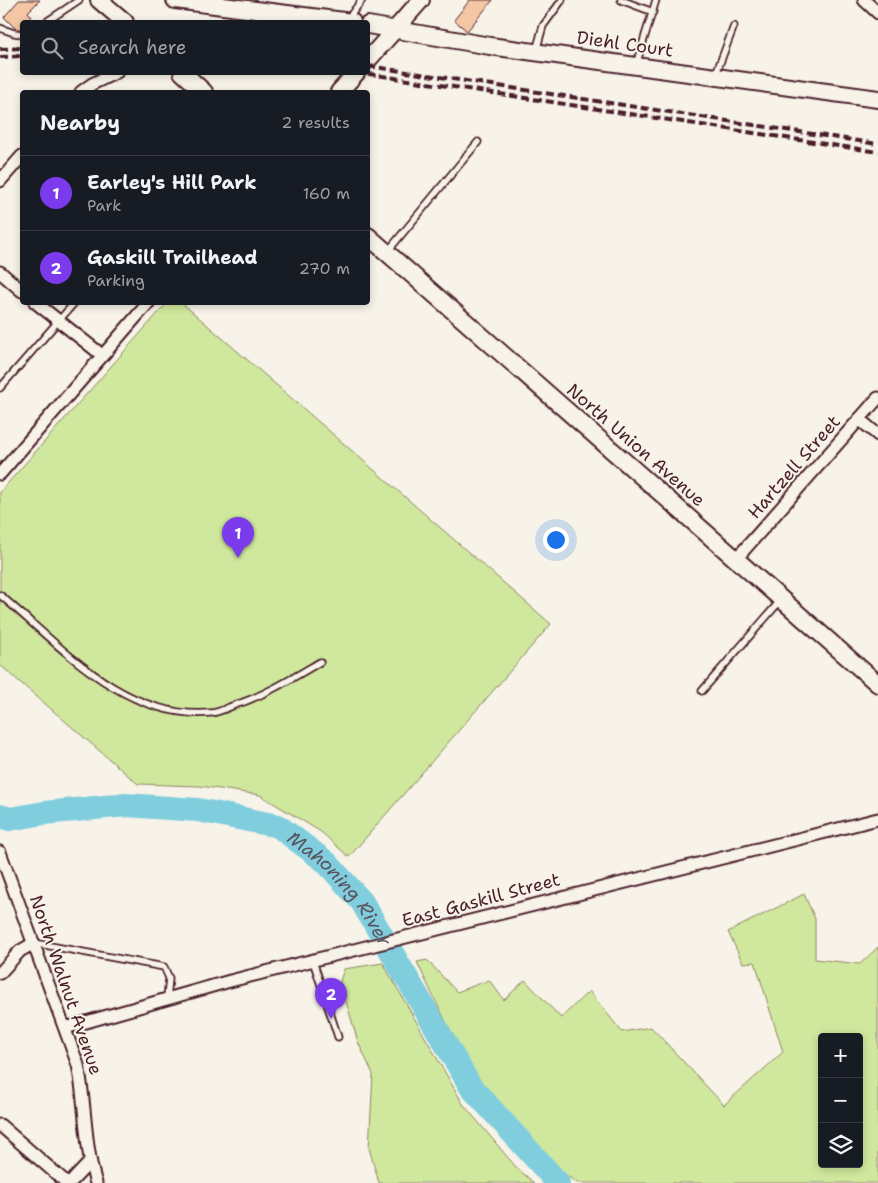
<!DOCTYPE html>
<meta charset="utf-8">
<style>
body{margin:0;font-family:"Shantell Sans",sans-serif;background:#20242c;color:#f1f3f6}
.controls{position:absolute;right:15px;bottom:15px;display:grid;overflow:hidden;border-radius:5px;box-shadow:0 2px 8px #0003}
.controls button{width:45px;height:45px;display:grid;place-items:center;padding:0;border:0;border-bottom:1px solid #363941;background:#171b24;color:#f1f3f6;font:25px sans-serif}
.you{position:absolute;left:555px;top:539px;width:18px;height:18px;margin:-12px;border:4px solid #fff;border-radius:50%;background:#1a73e8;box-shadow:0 0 0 8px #1a73e833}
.badge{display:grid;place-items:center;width:32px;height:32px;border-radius:50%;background:#7c3aed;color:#fff;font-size:16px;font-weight:700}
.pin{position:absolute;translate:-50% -41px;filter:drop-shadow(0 1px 2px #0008)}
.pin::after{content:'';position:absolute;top:26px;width:18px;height:15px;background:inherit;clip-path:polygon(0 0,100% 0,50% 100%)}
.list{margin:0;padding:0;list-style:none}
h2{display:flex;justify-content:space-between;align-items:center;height:65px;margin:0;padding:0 20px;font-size:21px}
h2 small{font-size:16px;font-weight:400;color:#9ea1a6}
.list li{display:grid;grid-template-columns:32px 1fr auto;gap:15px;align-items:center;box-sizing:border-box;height:75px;padding:0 20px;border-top:1px solid #363941}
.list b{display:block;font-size:19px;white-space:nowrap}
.list p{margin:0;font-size:16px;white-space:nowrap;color:#9ea1a6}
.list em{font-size:16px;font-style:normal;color:#9ea1a6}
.icon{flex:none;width:28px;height:28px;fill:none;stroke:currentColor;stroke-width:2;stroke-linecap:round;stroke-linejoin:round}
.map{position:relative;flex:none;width:878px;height:1183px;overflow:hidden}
.search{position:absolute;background:#171b24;box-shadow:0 2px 8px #0003;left:20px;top:20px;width:350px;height:55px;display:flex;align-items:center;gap:12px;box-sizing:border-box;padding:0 18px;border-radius:5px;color:#9ea1a6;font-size:19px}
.panel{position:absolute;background:#171b24;box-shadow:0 2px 8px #0003;left:20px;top:90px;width:350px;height:215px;border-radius:5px}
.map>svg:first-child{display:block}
</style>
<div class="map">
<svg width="878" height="1183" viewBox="0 0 878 1183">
<rect width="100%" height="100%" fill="#f7f3e8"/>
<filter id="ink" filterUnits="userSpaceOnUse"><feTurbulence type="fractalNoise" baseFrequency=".02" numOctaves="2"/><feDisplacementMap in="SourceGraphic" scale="10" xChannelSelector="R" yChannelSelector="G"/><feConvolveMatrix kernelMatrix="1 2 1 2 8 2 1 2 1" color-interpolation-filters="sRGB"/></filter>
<g filter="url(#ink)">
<!-- green -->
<g fill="#d0e89d" stroke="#8d8464" fill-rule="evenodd">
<path d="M 167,303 L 182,303 L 551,624 L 349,857 L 321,832 L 260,795 L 200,786 L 138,784 L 0,665 L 0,492 Z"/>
<path d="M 804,894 L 815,919 L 815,959 L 860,964 L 878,947 L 878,1183 L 577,1183 C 499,1129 456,1046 417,962 L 427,960 L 457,992 L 489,980 L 504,1000 L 525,980 L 561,1018 L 589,991 L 622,1032 L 651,1027 L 724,1105 L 783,1052 L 755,962 L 743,963 L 728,932 ZM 822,1037 L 859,1037 L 859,1164 L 822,1164 Z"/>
<path d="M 383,963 L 463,1104 L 515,1166 L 534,1183 L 379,1183 L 369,1148 L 373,1074 L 358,1042 L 340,981 L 344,969 Z"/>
</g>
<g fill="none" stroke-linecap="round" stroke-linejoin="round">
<!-- river -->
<path stroke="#80cedd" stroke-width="24" id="s1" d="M 0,816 L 10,819 L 44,813 L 126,805 L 198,810 L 278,826 L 326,862 L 362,902 L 471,1087 L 558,1183"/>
</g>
<!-- building -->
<g fill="#f4c6a3" stroke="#4a1f2b">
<path d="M 19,0 L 40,0 L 28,12 L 32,17 L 27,22 L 22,22 L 21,29 L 16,29 L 4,17 Z"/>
<path d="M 470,0 L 493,0 L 467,31 L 454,20 Z"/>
</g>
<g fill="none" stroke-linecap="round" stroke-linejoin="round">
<defs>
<g id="lane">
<path d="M 621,0 L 653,12"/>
<path d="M 347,20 L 362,0"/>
<path d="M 46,22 L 79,0"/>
<path d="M 0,28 L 14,33 L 22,34"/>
<path d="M 536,51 L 543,26 L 562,0"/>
<path d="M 636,65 L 656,0"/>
<path d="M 715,76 L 734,26"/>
<path d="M 388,251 L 478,142"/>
<path d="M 0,388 L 75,302"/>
<path d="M 0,595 C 60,645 124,720 210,713 C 217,713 225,709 232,706 C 264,696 291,679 320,662"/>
<path d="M 702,691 L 780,601"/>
<path d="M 34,943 L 164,967 L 169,978 L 167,998"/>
<path d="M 313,961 L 338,1037"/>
</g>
<g id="street">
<path d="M 864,0 L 878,13"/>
<path d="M 81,92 L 92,84 L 117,72"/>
<path d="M 0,181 L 22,156"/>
<path d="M 0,272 L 22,291"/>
<path d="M 35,302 L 102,355"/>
<path d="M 859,419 L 878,435"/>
<path d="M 0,474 L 149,302"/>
<path d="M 736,559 L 878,398"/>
<path d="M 0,852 L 78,1065 C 86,1104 84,1145 96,1183"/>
<path d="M 0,973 L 20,951 L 34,943"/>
<path d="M 65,1028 L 230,981 L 878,819"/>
<path d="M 0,1125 L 67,1183"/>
<path d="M 70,1183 L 90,1162"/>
</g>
<g id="secondary">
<path d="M 99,0 L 125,22"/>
<path d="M 175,0 L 352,22"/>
<path d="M 368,25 L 490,46 L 878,99"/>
<path d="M 368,60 L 421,0"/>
<path d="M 182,72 L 204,92"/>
<path d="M 339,92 L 357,72"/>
<path d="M 368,236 L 878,684"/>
</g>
</defs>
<!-- lane casing -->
<use href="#lane" stroke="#4a1f2b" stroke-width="9"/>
<!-- street casing -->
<use href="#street" stroke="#4a1f2b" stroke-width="15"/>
<!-- secondary casing -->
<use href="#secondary" stroke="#4a1f2b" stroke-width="20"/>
<!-- lane -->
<use href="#lane" stroke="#f7f3e8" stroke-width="5.5"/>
<!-- street -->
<use href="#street" stroke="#f7f3e8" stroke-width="11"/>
<!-- secondary -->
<use href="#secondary" stroke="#f7f3e8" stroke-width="16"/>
<!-- rail -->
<g stroke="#4a1f2b" stroke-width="4" stroke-dasharray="8 4" stroke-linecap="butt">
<path d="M 0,49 L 22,48"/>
<path d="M 0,57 L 22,56"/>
<path d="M 368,66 L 878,144"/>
<path d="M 356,72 L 878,152"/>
</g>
</g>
</g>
<g text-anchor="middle" stroke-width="4" stroke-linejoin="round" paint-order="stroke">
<!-- street labels -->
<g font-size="18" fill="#4a1f2b" stroke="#f7f3e8">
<text transform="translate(625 44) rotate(8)" y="6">Diehl Court</text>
<text transform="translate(636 445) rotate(41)" y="6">North Union Avenue</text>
<text transform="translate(794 467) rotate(-49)" y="6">Hartzell Street</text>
<text transform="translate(481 900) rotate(-15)" y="6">East Gaskill Street</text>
<text transform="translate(66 985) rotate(71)" y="6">North Walnut Avenue</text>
</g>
<!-- water labels -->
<g font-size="19" font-style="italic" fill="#5a5460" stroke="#f7f3e8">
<text dy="7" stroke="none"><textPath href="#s1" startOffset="370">Mahoning River</textPath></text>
</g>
</g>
</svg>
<div class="controls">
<button>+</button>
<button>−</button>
<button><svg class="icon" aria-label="layers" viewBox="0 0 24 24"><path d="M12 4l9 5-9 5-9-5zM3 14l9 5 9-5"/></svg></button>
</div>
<div class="you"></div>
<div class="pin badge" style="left:238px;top:558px">1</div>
<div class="pin badge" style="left:331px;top:1019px">2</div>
<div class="search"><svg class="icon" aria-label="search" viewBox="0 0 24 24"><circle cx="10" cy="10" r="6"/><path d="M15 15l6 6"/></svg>Search here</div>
<section class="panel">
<h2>Nearby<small>2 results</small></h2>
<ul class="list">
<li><span class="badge">1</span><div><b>Earley's Hill Park</b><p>Park</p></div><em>160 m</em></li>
<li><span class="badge">2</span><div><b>Gaskill Trailhead</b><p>Parking</p></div><em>270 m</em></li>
</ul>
</section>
</div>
